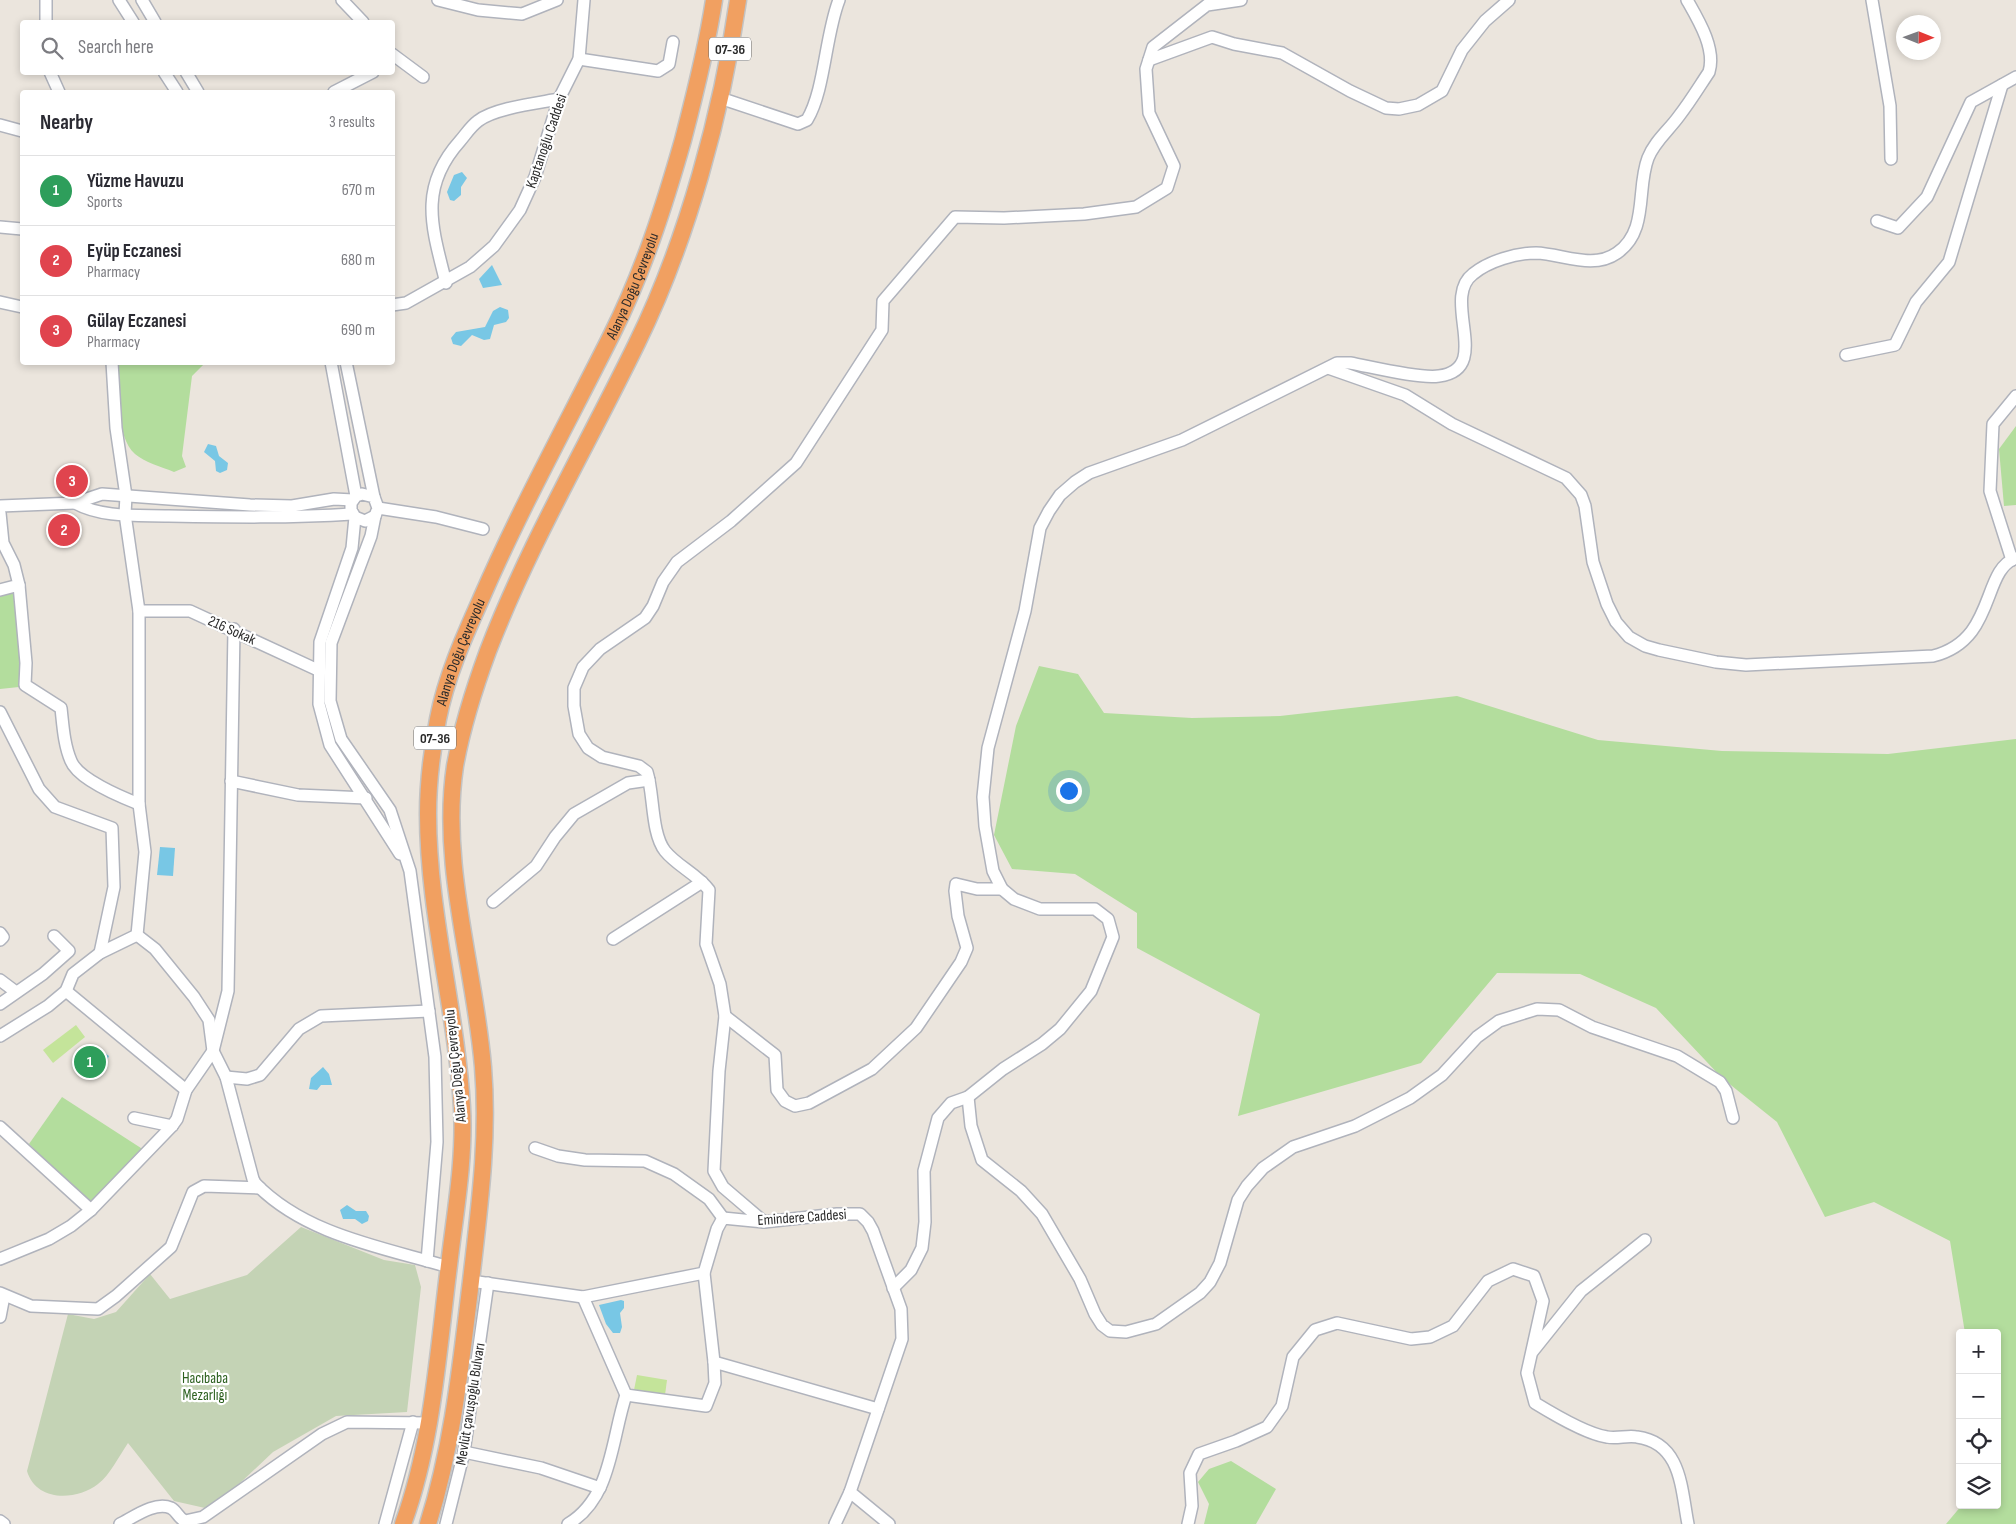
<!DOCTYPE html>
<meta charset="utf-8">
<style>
body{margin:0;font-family:"Sofia Sans Condensed",sans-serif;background:#f2f2f3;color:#2b2b33}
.controls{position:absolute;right:15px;bottom:15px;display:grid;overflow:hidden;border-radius:5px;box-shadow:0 2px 8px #0003}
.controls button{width:45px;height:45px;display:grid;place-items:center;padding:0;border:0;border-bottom:1px solid #e1e1e2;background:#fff;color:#2b2b33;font:25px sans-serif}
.compass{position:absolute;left:1896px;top:15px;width:45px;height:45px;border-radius:50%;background:#fff;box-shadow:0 2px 8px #0003;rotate:91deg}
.you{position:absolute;left:1068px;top:790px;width:18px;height:18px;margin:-12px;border:4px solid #fff;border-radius:50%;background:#1a73e8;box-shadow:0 0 0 8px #1a73e833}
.badge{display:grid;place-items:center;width:32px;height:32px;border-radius:50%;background:#0f766e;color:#fff;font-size:16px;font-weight:700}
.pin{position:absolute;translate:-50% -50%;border:2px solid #fff;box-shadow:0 1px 5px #0006}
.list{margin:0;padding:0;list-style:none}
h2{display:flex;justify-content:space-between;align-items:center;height:65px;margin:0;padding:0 20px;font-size:21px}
h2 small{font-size:16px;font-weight:400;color:#7c7c81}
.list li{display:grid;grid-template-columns:32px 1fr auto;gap:15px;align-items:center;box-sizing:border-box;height:70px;padding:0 20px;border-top:1px solid #e1e1e2}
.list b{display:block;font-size:19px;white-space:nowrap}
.list p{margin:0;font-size:16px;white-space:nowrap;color:#7c7c81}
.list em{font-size:16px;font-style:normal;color:#7c7c81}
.icon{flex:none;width:28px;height:28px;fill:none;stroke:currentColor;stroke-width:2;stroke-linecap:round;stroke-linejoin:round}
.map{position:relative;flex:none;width:2016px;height:1524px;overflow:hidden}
.search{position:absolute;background:#fff;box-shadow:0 2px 8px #0003;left:20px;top:20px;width:375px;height:55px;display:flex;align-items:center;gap:12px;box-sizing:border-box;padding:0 18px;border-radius:5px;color:#7c7c81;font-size:19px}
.panel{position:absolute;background:#fff;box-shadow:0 2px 8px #0003;left:20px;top:90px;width:375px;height:275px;border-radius:5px}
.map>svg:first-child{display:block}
</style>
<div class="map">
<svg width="2016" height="1524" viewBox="0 0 2016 1524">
<rect width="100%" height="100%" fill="#ebe5dd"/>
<!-- green -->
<g fill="#b3dd9d">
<path d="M 118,363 L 205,363 L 192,376 L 182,456 L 186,467 L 174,472 C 162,467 144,462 135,454 C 116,437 116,386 118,363 Z"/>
<path d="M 2016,426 L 2016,505 L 2004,506 L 1999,449 Z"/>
<path d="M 16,590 L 20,635 L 19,687 L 0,689 L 0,594 Z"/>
<path d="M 1039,666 L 1078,674 L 1104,713 L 1192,718 L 1280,716 L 1457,696 L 1598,740 L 1722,751 L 1888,754 L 2016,739 L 2016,1524 L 1946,1524 L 1962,1505 L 1997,1505 L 1997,1333 L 1965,1333 L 1950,1241 L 1874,1202 L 1825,1217 L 1777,1122 L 1722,1078 L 1656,1008 L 1580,974 L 1497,973 L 1421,1063 L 1238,1116 L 1260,1014 L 1137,948 L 1137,913 L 1075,874 L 1012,869 L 994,835 L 1016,726 Z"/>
<path d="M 62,1097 L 144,1150 L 90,1205 L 29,1144 Z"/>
<path d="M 1231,1461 L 1276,1489 L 1256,1524 L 1204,1524 L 1209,1504 L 1198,1482 L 1209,1469 Z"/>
</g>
<!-- cemetery -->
<path fill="#c4d3b5" d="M 301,1227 L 384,1260 L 415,1265 L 421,1287 L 407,1412 L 336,1416 L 273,1452 L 221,1501 L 205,1508 L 174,1501 L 128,1443 C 119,1456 110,1475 98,1484 C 76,1501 36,1502 27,1471 L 68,1314 L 94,1319 L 116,1312 L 150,1274 L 170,1299 L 247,1275 Z"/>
<!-- pitch -->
<g fill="#c4e49a">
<path d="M 76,1025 L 85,1037 L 53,1063 L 43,1050 Z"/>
<path d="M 637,1375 L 667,1380 L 665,1395 L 634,1390 Z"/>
</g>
<!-- water -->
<g fill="#78c7e5">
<path d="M 462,172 L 467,178 L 461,187 L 461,195 L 454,201 L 450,200 L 447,192 L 454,175 Z"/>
<path d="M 492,265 L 502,285 L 483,288 L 479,279 Z"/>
<path d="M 500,307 L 508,310 L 509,318 L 506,322 L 494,325 L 490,339 L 484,340 L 472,335 L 461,346 L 453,344 L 451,338 L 456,332 L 485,327 L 493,311 Z"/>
<path d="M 208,444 L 216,446 L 219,456 L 228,463 L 227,470 L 220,473 L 216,471 L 215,461 L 204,452 Z"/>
<path d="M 160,847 L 175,848 L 173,876 L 157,875 Z"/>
<path d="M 103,1052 L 109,1056 L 105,1064 L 90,1066 L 82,1072 L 73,1067 L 72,1061 L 78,1054 L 94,1055 Z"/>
<path d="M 323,1067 L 329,1074 L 332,1085 L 321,1085 L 317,1090 L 309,1089 L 311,1078 Z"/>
<path d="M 347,1205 L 356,1211 L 366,1211 L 369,1216 L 368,1221 L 362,1224 L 355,1219 L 343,1219 L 340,1210 Z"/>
<path d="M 621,1300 L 624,1301 L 624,1308 L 620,1313 L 622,1327 L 620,1333 L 613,1333 L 606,1324 L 599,1305 Z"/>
</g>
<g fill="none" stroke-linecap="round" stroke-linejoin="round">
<defs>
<g id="minor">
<path d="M 46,0 L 46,22"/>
<path d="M 119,0 L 133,22"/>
<path d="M 142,0 L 155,22"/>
<path d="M 342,0 L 363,22"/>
<path d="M 438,0 L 478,10 L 522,14 L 557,0"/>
<path d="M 1872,0 L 1890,106 L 1891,159"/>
<path d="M 392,54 L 423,77"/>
<path d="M 579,59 L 658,71 L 669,64 L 673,42"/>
<path d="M 1149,60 L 1212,37 L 1234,44 L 1282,53 L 1350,91 L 1386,108 L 1399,109 L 1418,105 L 1442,91 L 1462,50 L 1485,21 L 1509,0"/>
<path d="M 50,72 L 59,92"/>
<path d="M 164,72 L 177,92"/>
<path d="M 186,72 L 198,92"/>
<path d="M 334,92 L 373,72"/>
<path d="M 720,98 L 798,124 L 807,120 C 825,90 825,36 839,0"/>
<path d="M 0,125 L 22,131"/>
<path d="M 1877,221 L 1898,228 L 1927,197 L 1971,102 L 2016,77"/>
<path d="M 0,227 L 22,229"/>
<path d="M 446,283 C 432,227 418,188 460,141 C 466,134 471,126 478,121 C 494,108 538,103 559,99"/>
<path d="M 0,302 L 22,307"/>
<path d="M 392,305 L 406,303 L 470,267 L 494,246 L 520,210 L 535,177 L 559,99 L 579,59 L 584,0"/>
<path d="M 1846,355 L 1895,345 L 1916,302 L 1949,262 L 2002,85"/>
<path d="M 331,362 L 356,496"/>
<path d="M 346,362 L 374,497"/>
<path d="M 1328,368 L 1405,395 L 1452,424 L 1566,478 L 1581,495 L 1585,506 L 1593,562 L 1607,604 L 1616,622 L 1629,637 L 1645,646 L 1659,650 L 1716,662 L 1746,665 L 1933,656 C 1997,640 1981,570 2016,558"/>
<path d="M 75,503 C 102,518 138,515 168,516 C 230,517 291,518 352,514"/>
<path d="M 0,506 L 75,503 L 102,494 L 250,505 L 292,506 L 334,499 L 353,500"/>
<path d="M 378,508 L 436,517 L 483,529"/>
<path d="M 0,513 L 3,543 L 14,565 L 19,585 L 0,590"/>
<path d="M 375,516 L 371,536 L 331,643 L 330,701 L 341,739 L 390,810 L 410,871 L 435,1057 L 437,1142 L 427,1261"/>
<path d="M 355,517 L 365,521 L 375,516 L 378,508 L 374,497 L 362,494 L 356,496 L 351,503 L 351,510 L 355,517 L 352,548 L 320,642 L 319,704 L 330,745 L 400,854"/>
<path d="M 2012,560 L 1990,491 L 1993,424 L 2016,396"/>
<path d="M 19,585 L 26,663 L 25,685 L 61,708 C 63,726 64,745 71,761 C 78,779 121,797 139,804"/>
<path d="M 139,611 L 190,611 L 320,671"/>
<path d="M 0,712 L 39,789 L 55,807 L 112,828 L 114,887 L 100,953"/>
<path d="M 231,781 L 298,795 L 366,798"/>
<path d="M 493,902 L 536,866 L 555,837 L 574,814 L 628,783 L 649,780"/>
<path d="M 0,933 L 3,937 L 0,940"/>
<path d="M 137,935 L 155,949 L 194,997 L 209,1020 L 213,1051 L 226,1077 L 253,1179 L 255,1183 C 305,1235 382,1247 449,1267"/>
<path d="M 613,939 L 702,882"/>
<path d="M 0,980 L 16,992"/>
<path d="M 66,991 L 186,1090"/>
<path d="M 0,1004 L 43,974 L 69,951 L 54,936"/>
<path d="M 725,1016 L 775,1055 L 777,1090 L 785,1101 L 795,1106 L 809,1103 L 872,1069 L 916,1028 L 961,962 L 967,948 L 958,916 L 955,891 L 956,884 L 977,889 L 1002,889"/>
<path d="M 0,1036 L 48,1006 L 66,991 L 73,974 L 100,953 L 137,935 L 145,852 L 139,804 L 139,611 L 125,514 L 126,496 L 116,428 L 112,362"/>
<path d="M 226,1077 L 247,1079 L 260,1075 L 299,1029 L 321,1016 L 429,1011"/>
<path d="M 968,1097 L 971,1126 L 982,1160 L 1021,1191 L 1042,1214 L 1080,1279 L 1095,1314 L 1102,1325 L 1110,1331 L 1126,1332 L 1156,1324 L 1200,1293 L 1210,1282 L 1220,1263 L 1238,1200 L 1247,1186 L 1263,1168 L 1293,1147 L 1355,1126 L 1410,1098 L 1442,1075 L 1477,1037 L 1499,1021 L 1537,1009 L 1559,1010 L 1592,1027 L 1677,1056 L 1720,1082 L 1726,1091 L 1733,1118"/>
<path d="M 134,1118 L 172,1126"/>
<path d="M 0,1127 L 91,1210"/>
<path d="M 535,1148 L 558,1156 L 585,1160 L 645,1161 L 674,1174 L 709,1199 L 723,1218"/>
<path d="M 764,1222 L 723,1187 L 714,1171 L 719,1071 L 725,1016 L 720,984 L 706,944 L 709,890 C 697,874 677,866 665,851 C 651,833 654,794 647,772 L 639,766 L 602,757 L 588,748 L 579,734 L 574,706 L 574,688 L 583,667 L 600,649 L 645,618 L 653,606 L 663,582 L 677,562 L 731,521 L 796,463 L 882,330 L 883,301 L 955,217 L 1004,218 L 1084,214 L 1136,207 L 1167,188 L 1174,166 L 1149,113 L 1146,69 L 1153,47 L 1207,5 L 1241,0"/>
<path d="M 0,1259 L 49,1239 L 71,1226 L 91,1210 L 172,1126 L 177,1119 L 186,1090 L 213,1051 L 228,991 L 234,629"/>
<path d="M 704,1273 L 714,1362"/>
<path d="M 471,1281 L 583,1297 L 704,1273 L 717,1229 L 723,1218 L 764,1222 L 837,1214 L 860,1214 L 868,1222 L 873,1231 L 901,1309 L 902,1339 L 850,1492 L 889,1524"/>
<path d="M 893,1288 L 911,1270 L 922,1248 L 925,1222 L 924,1171 L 938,1118 L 951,1103 L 968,1097 L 1003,1069 L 1042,1044 L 1060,1029 L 1091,991 L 1113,937 L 1108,919 L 1095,909 L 1040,909 L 1014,899 L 1002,889 L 993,871 L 985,826 L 983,797 L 988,748 L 1025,611 L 1040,528 L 1049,511 L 1060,495 L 1075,482 L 1089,473 L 1182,440 L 1337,363 L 1350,363 C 1372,367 1419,379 1439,376 C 1494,369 1440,299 1473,274 C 1489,261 1516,253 1536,253 C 1563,254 1593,270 1617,253 C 1649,231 1636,189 1648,158 C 1654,142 1669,130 1679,116 C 1690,102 1699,87 1709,72 C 1716,49 1699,21 1687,0"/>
<path d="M 0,1293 L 31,1306 L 98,1309 L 116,1296 L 171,1247 L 193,1192 L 204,1186 L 260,1188"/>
<path d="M 583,1297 L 626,1395 L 706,1406 L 715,1383 L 714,1362 L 878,1409"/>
<path d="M 0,1317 L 4,1296"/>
<path d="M 1533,1351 L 1581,1291 L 1645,1240"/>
<path d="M 464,1452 L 541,1468 L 600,1488"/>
<path d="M 0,1521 L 4,1524"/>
<path d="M 120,1524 C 134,1517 155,1501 171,1508 C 177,1511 178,1518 185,1521 L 203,1517 L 322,1434 L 347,1422 L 428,1423"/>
<path d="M 385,1524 L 413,1422"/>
<path d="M 446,1524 L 464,1452 L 488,1283"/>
<path d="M 568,1524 C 612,1498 611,1440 626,1395"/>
<path d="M 835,1524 L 850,1492"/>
<path d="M 1188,1524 L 1192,1506 L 1190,1473 L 1199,1454 L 1236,1441 L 1267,1427 L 1282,1406 L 1293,1357 L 1315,1330 L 1337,1323 L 1411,1339 L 1430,1337 L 1453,1326 L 1488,1281 L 1513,1269 L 1534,1276 L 1543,1301 L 1527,1373 L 1535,1403 C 1553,1414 1586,1434 1607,1437 C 1617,1439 1628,1435 1637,1437 C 1682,1443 1681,1489 1688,1524"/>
</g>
<g id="highway">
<path id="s1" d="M 403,1524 C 433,1442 438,1351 449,1265 C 455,1213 465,1159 462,1107 C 456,1009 428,912 428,814 C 428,782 432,750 438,719 C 446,677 464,637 481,599 C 520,509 568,422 612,334 C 643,272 664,207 683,140 C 695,94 707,47 714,0"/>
<path d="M 428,1524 C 453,1445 461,1363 471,1281 C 479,1210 489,1139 483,1067 C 475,969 440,865 455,766 C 462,727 474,689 488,651 C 529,544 587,446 637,343 C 687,241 722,112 738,0"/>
</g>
</defs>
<!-- minor casing -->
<use href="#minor" stroke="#b0b3bc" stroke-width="14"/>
<!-- highway casing -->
<use href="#highway" stroke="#c3c3c3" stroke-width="19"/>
<!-- minor -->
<use href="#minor" stroke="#fff" stroke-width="11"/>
<!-- highway -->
<use href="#highway" stroke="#f1a061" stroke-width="16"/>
</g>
<g text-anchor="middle" stroke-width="4.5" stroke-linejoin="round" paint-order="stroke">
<!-- shield labels -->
<g fill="#fff" stroke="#6a6a6a" stroke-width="1">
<rect x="709" y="37.5" width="42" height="23" rx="4"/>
<rect x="414" y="726.5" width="42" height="23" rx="4"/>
</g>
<g font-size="14" font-weight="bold" fill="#2a2a2a">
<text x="730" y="54">07-36</text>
<text x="435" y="743">07-36</text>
</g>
<!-- street labels -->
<g font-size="15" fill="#2a2a2a" stroke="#fff">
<text transform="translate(546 141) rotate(-71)" y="5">Kaptanoğlu Caddesi</text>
<text dy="5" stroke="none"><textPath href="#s1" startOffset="1289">Alanya Doğu Çevreyolu</textPath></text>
<text transform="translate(232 630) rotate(24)" y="5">216 Sokak</text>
<text dy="5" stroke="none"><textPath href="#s1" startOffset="884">Alanya Doğu Çevreyolu</textPath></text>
<text transform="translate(455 1066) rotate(-96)" y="5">Alanya Doğu Çevreyolu</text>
<text transform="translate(802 1217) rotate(-4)" y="5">Emindere Caddesi</text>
<text transform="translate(470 1404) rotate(-81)" y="5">Mevlüt çavuşoğlu Bulvarı</text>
</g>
<!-- park labels -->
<g font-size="15" fill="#2d6120" stroke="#fff">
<text x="205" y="1383">Hacıbaba<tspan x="205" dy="17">Mezarlığı</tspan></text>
</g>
</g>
</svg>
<div class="controls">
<button>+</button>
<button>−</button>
<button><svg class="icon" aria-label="locate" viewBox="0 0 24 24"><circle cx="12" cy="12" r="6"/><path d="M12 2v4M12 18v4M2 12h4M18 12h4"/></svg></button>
<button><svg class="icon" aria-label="layers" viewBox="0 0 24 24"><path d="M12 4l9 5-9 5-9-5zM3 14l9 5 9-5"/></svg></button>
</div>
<svg class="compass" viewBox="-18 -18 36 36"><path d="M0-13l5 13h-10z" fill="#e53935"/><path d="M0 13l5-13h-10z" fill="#7c7c81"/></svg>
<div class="you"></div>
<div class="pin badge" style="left:90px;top:1062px;background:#2e9e5b">1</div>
<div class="pin badge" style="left:64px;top:530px;background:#e0444e">2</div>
<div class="pin badge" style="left:72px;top:481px;background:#e0444e">3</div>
<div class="search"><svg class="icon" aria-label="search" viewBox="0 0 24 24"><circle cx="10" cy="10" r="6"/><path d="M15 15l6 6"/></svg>Search here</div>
<section class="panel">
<h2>Nearby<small>3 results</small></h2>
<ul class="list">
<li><span class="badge" style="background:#2e9e5b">1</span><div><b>Yüzme Havuzu</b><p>Sports</p></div><em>670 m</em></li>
<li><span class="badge" style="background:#e0444e">2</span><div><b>Eyüp Eczanesi</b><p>Pharmacy</p></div><em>680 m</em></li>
<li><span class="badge" style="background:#e0444e">3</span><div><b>Gülay Eczanesi</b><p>Pharmacy</p></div><em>690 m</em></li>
</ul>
</section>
</div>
